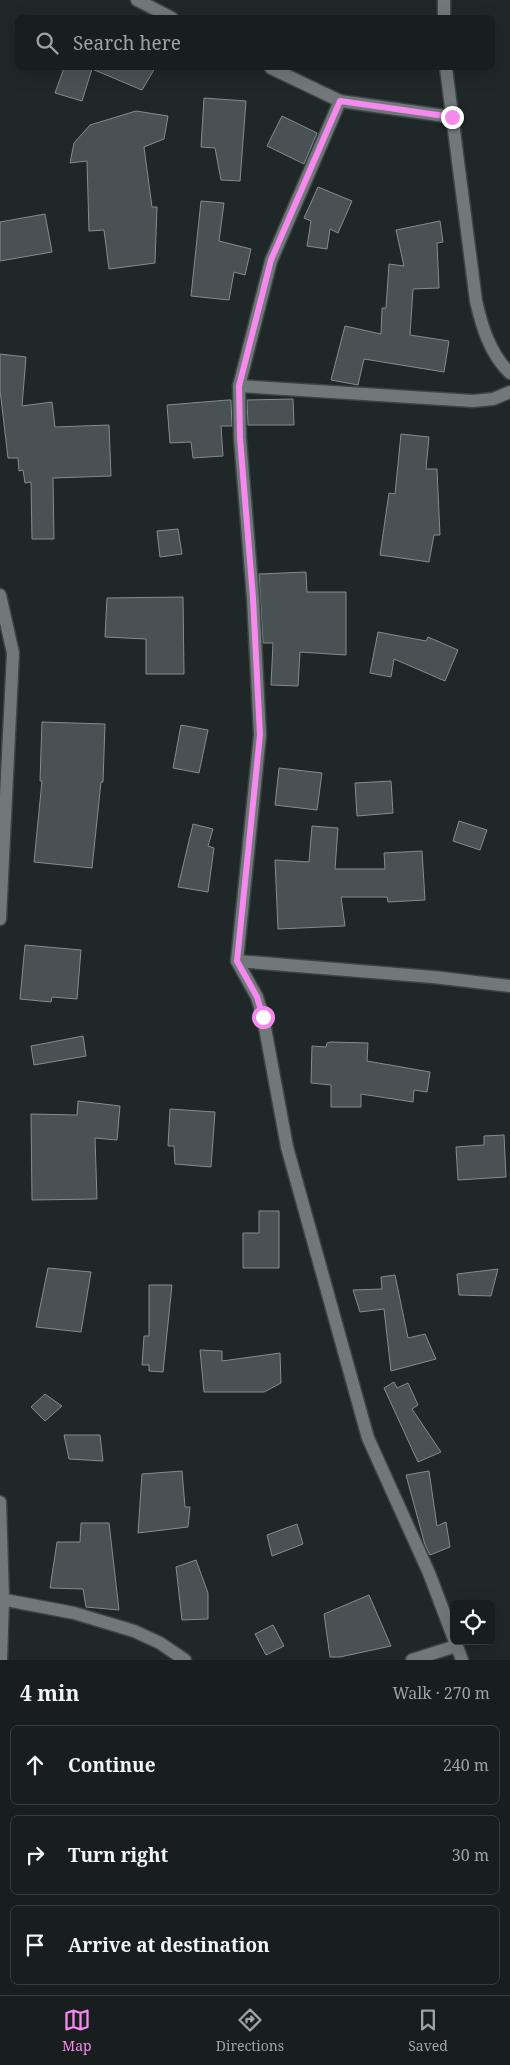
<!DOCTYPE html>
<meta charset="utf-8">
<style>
body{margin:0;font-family:"Noto Serif",serif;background:#212627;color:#f1f3f6}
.controls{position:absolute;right:15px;bottom:15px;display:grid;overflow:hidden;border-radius:8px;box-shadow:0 5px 20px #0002}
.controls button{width:45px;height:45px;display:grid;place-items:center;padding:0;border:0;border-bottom:1px solid #363b3c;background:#181d1e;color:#f1f3f6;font:25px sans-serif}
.stop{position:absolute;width:15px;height:15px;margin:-11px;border:4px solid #f589ee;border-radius:50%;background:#fff}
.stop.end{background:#f589ee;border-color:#fff;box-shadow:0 1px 5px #0008}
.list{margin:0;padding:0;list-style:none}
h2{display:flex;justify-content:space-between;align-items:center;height:65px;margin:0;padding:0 20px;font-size:21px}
h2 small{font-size:16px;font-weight:400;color:#9fa2a4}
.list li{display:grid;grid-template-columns:32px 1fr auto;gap:15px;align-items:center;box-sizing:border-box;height:80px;margin:0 10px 10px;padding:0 10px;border:1px solid #363b3c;border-radius:8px}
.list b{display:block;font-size:19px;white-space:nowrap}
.list em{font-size:16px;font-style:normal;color:#9fa2a4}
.icon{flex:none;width:28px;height:28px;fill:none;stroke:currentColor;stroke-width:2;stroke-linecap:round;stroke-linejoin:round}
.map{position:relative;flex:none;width:510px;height:1660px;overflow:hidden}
.search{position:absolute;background:#181d1e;box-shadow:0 5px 20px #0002;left:15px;right:15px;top:15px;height:55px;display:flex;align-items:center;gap:12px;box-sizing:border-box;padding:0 18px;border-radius:8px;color:#9fa2a4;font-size:19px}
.sheet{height:335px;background:#181d1e}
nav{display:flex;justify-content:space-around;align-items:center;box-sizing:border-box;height:70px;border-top:1px solid #363b3c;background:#181d1e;font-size:14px;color:#9fa2a4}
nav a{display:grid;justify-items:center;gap:2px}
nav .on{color:#f589ee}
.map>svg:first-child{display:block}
</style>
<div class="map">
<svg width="510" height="1660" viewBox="0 0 510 1660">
<rect width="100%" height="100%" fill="#202728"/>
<!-- building -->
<g fill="#4a5155" stroke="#858c91">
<path d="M 64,68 L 155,68 L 142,90 L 92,69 L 82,101 L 55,93 Z"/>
<path d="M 204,98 L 246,101 L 240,181 L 221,180 L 215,148 L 201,147 Z"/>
<path d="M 136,111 L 168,116 L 164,139 L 144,147 L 152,207 L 157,207 L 155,263 L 109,269 L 104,230 L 89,231 L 87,161 L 70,163 L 74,143 L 90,125 Z"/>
<path d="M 282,116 L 317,133 L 304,164 L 267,146 Z"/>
<path d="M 318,187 L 352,201 L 338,233 L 330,229 L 327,249 L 307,246 L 311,221 L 304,218 Z"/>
<path d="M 201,201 L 224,203 L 219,241 L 251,249 L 245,275 L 234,272 L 229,300 L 191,296 Z"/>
<path d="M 45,214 L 52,252 L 0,261 L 0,222 Z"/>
<path d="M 440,221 L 443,242 L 437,243 L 439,288 L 413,289 L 410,335 L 449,341 L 444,372 L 364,359 L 358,385 L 331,380 L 345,326 L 381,334 L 382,308 L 386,308 L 389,264 L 404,266 L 396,230 Z"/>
<path d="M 0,354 L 26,357 L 22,406 L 52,402 L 55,427 L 109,425 L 111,476 L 53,478 L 54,539 L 32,539 L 31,482 L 25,483 L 23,470 L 19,471 L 18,458 L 8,458 L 0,390 Z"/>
<path d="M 293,399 L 294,425 L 248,425 L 247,400 Z"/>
<path d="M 228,400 L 231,400 L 232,426 L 221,426 L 223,456 L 193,458 L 191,442 L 170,443 L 167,405 Z"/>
<path d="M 401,434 L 429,437 L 426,469 L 437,469 L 440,535 L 434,535 L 429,562 L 380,555 L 389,493 L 395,494 Z"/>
<path d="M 178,529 L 182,554 L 160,557 L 157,531 Z"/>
<path d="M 306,572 L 307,592 L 346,592 L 346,655 L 300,652 L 298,686 L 271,685 L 273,643 L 263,643 L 259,574 Z"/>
<path d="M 183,597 L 184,674 L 146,674 L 146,639 L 105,637 L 107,598 Z"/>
<path d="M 378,632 L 426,641 L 428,637 L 458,650 L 445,681 L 394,659 L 391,677 L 370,673 Z"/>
<path d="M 42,722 L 105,724 L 103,782 L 101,782 L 92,868 L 34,862 L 42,781 L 40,781 Z"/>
<path d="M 181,725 L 208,730 L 199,773 L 173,768 Z"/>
<path d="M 279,768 L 322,773 L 317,810 L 275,805 Z"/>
<path d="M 391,781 L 393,813 L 357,816 L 355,783 Z"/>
<path d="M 459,821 L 487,830 L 480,850 L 453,841 Z"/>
<path d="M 193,824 L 213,829 L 208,846 L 214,848 L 208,892 L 178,887 Z"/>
<path d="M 312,826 L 338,828 L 335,869 L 385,869 L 384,853 L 422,851 L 425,900 L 388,902 L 387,897 L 341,897 L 345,926 L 278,929 L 275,860 L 309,862 Z"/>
<path d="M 25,945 L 81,950 L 77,999 L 52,997 L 51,1002 L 20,999 Z"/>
<path d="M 83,1036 L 86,1056 L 34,1065 L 31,1046 Z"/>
<path d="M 330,1042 L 368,1043 L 367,1061 L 430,1072 L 427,1092 L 414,1090 L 413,1102 L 361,1094 L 361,1107 L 331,1107 L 331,1085 L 311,1083 L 312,1046 L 326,1047 L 327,1043 Z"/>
<path d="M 78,1101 L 120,1106 L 117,1140 L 95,1138 L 97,1199 L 32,1200 L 31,1114 L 77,1115 Z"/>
<path d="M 170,1109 L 215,1112 L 211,1167 L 175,1164 L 174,1146 L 168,1146 Z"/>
<path d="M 504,1135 L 506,1177 L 458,1180 L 456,1147 L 484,1145 L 484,1136 Z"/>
<path d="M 259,1211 L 279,1211 L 279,1268 L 243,1268 L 243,1233 L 259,1233 Z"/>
<path d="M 48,1268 L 91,1272 L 81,1332 L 36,1327 Z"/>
<path d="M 498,1269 L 491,1296 L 459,1295 L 457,1274 Z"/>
<path d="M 395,1275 L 408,1338 L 425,1334 L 436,1359 L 391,1371 L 384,1309 L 360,1312 L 353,1290 L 382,1289 L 381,1277 Z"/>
<path d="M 149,1285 L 172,1285 L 163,1372 L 149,1371 L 149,1365 L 142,1365 L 144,1336 L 149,1336 Z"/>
<path d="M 200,1350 L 222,1351 L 222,1361 L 280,1353 L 281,1383 L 264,1392 L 204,1392 Z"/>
<path d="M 394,1382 L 397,1388 L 408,1383 L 418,1405 L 412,1409 L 441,1452 L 418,1462 L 384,1388 Z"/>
<path d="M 45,1394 L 62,1406 L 45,1421 L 31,1407 Z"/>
<path d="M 64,1435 L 100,1435 L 103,1461 L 69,1459 Z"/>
<path d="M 182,1471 L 185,1507 L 190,1507 L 188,1527 L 138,1533 L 142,1474 Z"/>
<path d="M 429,1471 L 437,1526 L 446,1522 L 450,1547 L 430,1555 L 425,1545 L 406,1475 Z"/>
<path d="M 81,1523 L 109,1523 L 119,1610 L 86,1607 L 83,1589 L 50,1588 L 57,1542 L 80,1542 Z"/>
<path d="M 297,1524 L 303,1544 L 272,1556 L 267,1535 Z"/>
<path d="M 196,1560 L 208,1593 L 208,1619 L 182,1620 L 176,1567 Z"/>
<path d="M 369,1595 L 391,1646 L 340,1657 L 330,1657 L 324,1614 Z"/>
<path d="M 273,1625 L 284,1646 L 266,1655 L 255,1634 Z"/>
</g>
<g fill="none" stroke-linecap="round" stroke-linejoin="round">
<defs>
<g id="minor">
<path d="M 137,0 L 172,18"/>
<path d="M 444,0 L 444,18"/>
<path d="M 271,68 L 340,101 L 452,117"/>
<path d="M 446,68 L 476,301 C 482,327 490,354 510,373"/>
<path d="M 340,101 L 271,261 L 239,386 L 240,438 L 253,598 L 260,735 L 237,961 L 257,997 L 263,1017 L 287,1147 L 368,1438 L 429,1573 L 454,1639"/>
<path d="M 239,386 L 473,401 L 493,399 L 510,392"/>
<path d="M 0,595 L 13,653 L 0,919"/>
<path d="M 237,961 L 433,977 L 510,986"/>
<path d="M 0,1502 L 3,1599 L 1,1660"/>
<path d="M 0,1599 L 74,1613 L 134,1631 L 160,1643 L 185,1660"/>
<path d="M 455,1641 L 462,1660"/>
<path d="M 412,1660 L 456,1646"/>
</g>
</defs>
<!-- minor casing -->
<use href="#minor" stroke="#3d4445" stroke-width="15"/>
<!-- minor -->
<use href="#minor" stroke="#707879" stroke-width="12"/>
</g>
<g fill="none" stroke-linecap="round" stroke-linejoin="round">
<!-- route -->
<path stroke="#f589ee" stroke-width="6" d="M 263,1017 L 257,997 L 237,961 L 260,735 L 253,598 L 240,438 L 239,386 L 271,260 L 340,101 L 452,117"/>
</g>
</svg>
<div class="controls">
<button><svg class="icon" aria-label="locate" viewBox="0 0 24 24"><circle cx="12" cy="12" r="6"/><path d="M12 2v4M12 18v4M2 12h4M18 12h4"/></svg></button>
</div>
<div class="stop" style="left:263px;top:1017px"></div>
<div class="stop end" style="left:452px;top:117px"></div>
<div class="search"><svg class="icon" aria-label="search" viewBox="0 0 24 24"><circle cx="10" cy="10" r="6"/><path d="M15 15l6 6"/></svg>Search here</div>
</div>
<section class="sheet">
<h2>4 min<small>Walk · 270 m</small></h2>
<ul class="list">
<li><svg class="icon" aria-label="ahead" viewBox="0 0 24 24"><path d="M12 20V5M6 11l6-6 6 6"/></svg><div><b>Continue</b></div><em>240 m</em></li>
<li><svg class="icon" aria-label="right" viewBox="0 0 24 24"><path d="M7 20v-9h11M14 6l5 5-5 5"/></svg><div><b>Turn right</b></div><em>30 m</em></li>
<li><svg class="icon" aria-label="arrive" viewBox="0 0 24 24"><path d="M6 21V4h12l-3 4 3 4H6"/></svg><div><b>Arrive at destination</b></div></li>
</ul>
</section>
<nav>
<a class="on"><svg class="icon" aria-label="map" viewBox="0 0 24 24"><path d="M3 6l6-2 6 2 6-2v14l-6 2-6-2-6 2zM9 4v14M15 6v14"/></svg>Map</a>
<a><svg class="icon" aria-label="directions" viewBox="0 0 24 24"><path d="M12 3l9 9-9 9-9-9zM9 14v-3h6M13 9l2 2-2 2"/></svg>Directions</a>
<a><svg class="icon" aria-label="saved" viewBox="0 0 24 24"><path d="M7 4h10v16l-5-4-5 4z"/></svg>Saved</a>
</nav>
